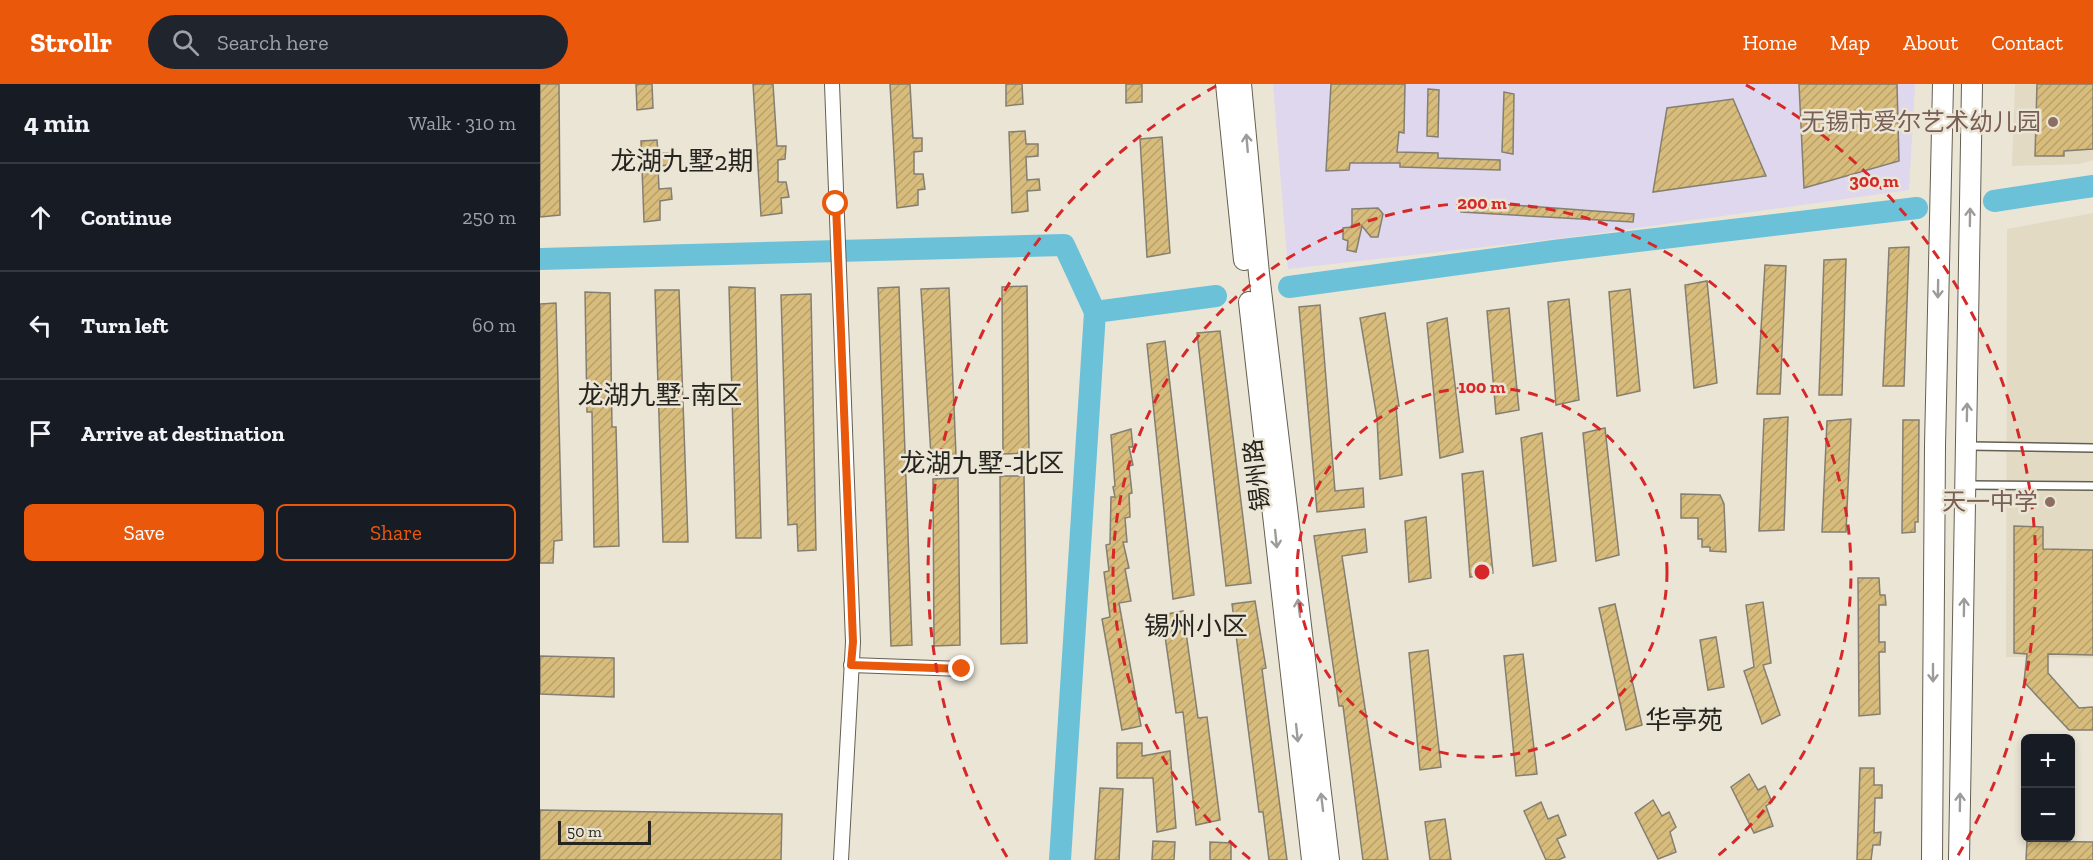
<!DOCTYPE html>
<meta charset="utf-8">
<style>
body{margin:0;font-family:"Zilla Slab","Noto Sans SC",serif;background:#20242c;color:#f1f3f6}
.controls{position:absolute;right:18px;bottom:18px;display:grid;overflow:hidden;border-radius:9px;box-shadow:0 3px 9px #0003}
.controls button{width:54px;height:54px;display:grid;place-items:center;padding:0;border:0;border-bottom:2px solid #363941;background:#171b24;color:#f1f3f6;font:30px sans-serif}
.scale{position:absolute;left:18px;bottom:15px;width:93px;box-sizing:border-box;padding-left:6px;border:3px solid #26241e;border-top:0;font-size:16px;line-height:21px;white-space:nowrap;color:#26241e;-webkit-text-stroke:4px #ebe5d6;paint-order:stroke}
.stop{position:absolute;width:18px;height:18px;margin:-14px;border:4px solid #ea580c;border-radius:50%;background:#fff}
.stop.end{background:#ea580c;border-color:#fff;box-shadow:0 2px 6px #0008}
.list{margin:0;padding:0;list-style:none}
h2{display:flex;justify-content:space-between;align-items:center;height:78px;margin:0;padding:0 24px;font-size:26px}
h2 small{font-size:20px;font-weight:400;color:#9ea1a6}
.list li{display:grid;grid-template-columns:39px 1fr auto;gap:18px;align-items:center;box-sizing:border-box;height:108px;padding:0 24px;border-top:2px solid #363941}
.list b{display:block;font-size:22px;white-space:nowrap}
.list em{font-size:20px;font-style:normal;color:#9ea1a6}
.actions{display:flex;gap:12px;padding:18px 24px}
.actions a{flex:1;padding:14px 0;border:2px solid #ea580c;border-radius:9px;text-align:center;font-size:21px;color:#ea580c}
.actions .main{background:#ea580c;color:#fff}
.icon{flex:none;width:33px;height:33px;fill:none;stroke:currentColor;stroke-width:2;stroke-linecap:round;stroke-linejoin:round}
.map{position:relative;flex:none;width:1553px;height:776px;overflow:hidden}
header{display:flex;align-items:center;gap:36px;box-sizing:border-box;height:84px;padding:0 30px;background:#ea580c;color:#fff}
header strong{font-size:28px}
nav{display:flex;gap:33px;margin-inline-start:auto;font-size:21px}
.search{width:420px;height:54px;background:#20242c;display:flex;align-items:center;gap:15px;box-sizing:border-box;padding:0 21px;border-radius:33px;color:#9ea1a6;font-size:22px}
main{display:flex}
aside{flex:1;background:#171b24}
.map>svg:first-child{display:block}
</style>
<header>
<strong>Strollr</strong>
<div class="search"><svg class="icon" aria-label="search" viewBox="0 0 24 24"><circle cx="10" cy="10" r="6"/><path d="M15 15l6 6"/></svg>Search here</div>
<nav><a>Home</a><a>Map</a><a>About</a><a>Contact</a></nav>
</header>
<main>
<aside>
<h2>4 min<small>Walk · 310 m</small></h2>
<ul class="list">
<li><svg class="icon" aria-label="ahead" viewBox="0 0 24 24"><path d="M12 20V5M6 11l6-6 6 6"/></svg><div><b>Continue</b></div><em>250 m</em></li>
<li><svg class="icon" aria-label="left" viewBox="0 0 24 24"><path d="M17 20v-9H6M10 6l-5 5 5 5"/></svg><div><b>Turn left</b></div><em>60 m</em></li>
<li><svg class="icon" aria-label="arrive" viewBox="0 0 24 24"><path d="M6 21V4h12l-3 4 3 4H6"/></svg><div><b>Arrive at destination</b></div></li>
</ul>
<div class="actions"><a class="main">Save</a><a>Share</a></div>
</aside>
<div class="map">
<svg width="1553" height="776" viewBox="0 0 1553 776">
<defs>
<pattern id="building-hatch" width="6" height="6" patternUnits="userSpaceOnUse" patternTransform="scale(1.5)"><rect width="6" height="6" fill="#d7bc7c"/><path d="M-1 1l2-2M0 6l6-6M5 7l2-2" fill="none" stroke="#b8a16b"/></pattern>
</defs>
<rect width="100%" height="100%" fill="#ebe5d6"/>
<!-- commercial -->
<path fill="#ded7ed" d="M 733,0 L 1375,0 L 1369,106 L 1032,153 L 748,185 Z"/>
<!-- built -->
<g fill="#e3dac4">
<path d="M 1475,0 L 1553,0 L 1553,76 L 1540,80 L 1472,82 Z"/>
<path d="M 1553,129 L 1553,574 L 1466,573 L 1467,145 Z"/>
</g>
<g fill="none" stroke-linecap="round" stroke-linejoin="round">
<!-- river -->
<g stroke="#6bc1d7" stroke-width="22">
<path d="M 1454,117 L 1553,102"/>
<path d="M 0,175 L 524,161 L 555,228"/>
<path d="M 749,203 L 1014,167 L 1377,124"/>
<path d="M 520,776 L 555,228 L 676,212"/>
</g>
</g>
<!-- building -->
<g fill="url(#building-hatch)" stroke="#857f72" stroke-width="1.5">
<path d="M 0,0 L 19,0 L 20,131 L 0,133 Z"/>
<path d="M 96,0 L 112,0 L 113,24 L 97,26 Z"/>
<path d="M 213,0 L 233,0 L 237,62 L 246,62 L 245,75 L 238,76 L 238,98 L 246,98 L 249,113 L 241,114 L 242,129 L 221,132 Z"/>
<path d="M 350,0 L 370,0 L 373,54 L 382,54 L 382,67 L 374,68 L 374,90 L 383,90 L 385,105 L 378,106 L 378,121 L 357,124 Z"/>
<path d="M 466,0 L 482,0 L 483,20 L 466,22 Z"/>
<path d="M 586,0 L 602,0 L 602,18 L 586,19 Z"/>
<path d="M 791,0 L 865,0 L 864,49 L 859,48 L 857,68 L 898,69 L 898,74 L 960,76 L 960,86 L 860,83 L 860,79 L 810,79 L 809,86 L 786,87 Z"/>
<path d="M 1259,0 L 1357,0 L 1359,77 L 1264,104 Z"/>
<path d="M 1497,0 L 1553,0 L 1553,65 L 1524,67 L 1524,72 L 1495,72 Z"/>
<path d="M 888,5 L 899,6 L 898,53 L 887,52 Z"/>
<path d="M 964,8 L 974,10 L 973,70 L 962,68 Z"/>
<path d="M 1193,15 L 1226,92 L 1113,108 L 1127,24 Z"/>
<path d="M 485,47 L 486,60 L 498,60 L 498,72 L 486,73 L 487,96 L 499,95 L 500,106 L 487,107 L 488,127 L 472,129 L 469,48 Z"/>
<path d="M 622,53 L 630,169 L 607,173 L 600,55 Z"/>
<path d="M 117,56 L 118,69 L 130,69 L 131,81 L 118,82 L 119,105 L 131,104 L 132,115 L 120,117 L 120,136 L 104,138 L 101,57 Z"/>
<path d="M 920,117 L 1094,130 L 1093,138 L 921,128 Z"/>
<path d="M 838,124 L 843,130 L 838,153 L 831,153 L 822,142 L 816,168 L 807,166 L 808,157 L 803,155 L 803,144 L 812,143 L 812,125 Z"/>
<path d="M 1369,163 L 1364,302 L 1343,302 L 1349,164 Z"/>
<path d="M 1306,175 L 1302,311 L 1279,311 L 1284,176 Z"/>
<path d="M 1225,181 L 1246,182 L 1240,310 L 1217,310 Z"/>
<path d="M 1167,197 L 1177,299 L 1154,304 L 1145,201 Z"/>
<path d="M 487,202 L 489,369 L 463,370 L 462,203 Z"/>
<path d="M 189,203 L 215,204 L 221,454 L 196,454 Z"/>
<path d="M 359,203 L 372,561 L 351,562 L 338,204 Z"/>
<path d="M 409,204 L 416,371 L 391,372 L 381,205 Z"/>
<path d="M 1090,205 L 1100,307 L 1077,312 L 1069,208 Z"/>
<path d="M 115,206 L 139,206 L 148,458 L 123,458 Z"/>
<path d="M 45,208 L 70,209 L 72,343 L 76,343 L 79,462 L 54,463 L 52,328 L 47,328 Z"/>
<path d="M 271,210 L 276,466 L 258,467 L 257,440 L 248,441 L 241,211 Z"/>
<path d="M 1029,215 L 1039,316 L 1016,321 L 1008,218 Z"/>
<path d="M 16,219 L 22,456 L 14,457 L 13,479 L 0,479 L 0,220 Z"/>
<path d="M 780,221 L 795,407 L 823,404 L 824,423 L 777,428 L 759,223 Z"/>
<path d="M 969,224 L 979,326 L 956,330 L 947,227 Z"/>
<path d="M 845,229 L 859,322 L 856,322 L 862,391 L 840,395 L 837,334 L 820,234 Z"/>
<path d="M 907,234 L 923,368 L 900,374 L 887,239 Z"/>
<path d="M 680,247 L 711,499 L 686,502 L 657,249 Z"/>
<path d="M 625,257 L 654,511 L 633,515 L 607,260 Z"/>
<path d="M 1248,333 L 1244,446 L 1219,447 L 1224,335 Z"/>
<path d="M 1311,335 L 1306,448 L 1282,448 L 1287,337 Z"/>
<path d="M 1363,336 L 1379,336 L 1378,438 L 1375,438 L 1375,448 L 1362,449 Z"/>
<path d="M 1065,344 L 1079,471 L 1056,477 L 1043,349 Z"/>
<path d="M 591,345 L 593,363 L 589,363 L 593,381 L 589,382 L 592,409 L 589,410 L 590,433 L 585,434 L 587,458 L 583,458 L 589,484 L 585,485 L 591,517 L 579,519 L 601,642 L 582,646 L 562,535 L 570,533 L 564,488 L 569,487 L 566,461 L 570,460 L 571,413 L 575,413 L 573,403 L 575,402 L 571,351 Z"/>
<path d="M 1002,349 L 1016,477 L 993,482 L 981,354 Z"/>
<path d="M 943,387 L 953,489 L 930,493 L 922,390 Z"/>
<path d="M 460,392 L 484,392 L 487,559 L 461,560 Z"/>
<path d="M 418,394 L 420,561 L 394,562 L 393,395 Z"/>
<path d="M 1141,410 L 1180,411 L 1184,420 L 1186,468 L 1170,467 L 1170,463 L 1162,463 L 1162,455 L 1158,455 L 1158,434 L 1141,434 Z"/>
<path d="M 886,433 L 891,494 L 869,498 L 865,437 Z"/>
<path d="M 1474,442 L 1503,443 L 1503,465 L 1553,466 L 1553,571 L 1508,570 L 1508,589 L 1539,624 L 1553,623 L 1553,646 L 1529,646 L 1484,598 L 1487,570 L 1474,569 Z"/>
<path d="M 825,445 L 827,468 L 802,472 L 848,776 L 823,776 L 803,622 L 799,622 L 774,452 Z"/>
<path d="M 1318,494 L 1339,494 L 1340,511 L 1345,511 L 1346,521 L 1339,521 L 1339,558 L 1345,558 L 1345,568 L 1339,568 L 1340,630 L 1319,632 Z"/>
<path d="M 715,517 L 726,584 L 722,585 L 747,776 L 729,776 L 723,728 L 719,728 L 692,520 Z"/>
<path d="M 1223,518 L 1231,579 L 1223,581 L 1240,631 L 1222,640 L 1204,587 L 1214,583 L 1206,521 Z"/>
<path d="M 1075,520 L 1102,641 L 1086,646 L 1059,524 Z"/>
<path d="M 643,527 L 658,634 L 667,633 L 680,736 L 656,741 L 643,628 L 636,629 L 622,531 Z"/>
<path d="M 1176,553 L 1184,603 L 1168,606 L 1160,556 Z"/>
<path d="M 888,566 L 901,683 L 880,686 L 869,569 Z"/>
<path d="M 983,570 L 997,690 L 976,692 L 964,572 Z"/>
<path d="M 0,572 L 74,574 L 74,613 L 0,610 Z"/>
<path d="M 577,659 L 602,659 L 602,672 L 630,667 L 636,744 L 617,748 L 613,694 L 577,694 Z"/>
<path d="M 1320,684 L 1334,684 L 1334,701 L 1342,701 L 1342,714 L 1335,714 L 1334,749 L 1341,748 L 1340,761 L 1333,761 L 1331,776 L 1317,776 Z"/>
<path d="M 1209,690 L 1218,706 L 1225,702 L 1232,718 L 1226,722 L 1233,742 L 1214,749 L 1191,703 Z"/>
<path d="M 560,704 L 583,705 L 579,776 L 555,776 Z"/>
<path d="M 1113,716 L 1122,732 L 1129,728 L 1136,743 L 1130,748 L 1136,768 L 1118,775 L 1095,729 Z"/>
<path d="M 1001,718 L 1008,735 L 1018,731 L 1026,751 L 1017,755 L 1025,773 L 1018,776 L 1006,776 L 984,727 Z"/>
<path d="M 0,726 L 242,730 L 241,776 L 0,776 Z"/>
<path d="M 905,735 L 911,776 L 890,776 L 885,738 Z"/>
<path d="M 613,757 L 635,758 L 634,776 L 612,776 Z"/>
<path d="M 1487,757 L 1553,758 L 1553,776 L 1486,776 Z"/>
<path d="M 670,758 L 691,759 L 691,776 L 670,776 Z"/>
</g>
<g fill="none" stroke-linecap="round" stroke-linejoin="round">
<defs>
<g id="lane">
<path d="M 1429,362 L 1553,364"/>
<path d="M 1427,401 L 1553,402"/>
</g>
<g id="street">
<path d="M 292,0 L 313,558 L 301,776"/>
<path d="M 311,581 L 422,585"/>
</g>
<g id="secondary">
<path d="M 686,0 L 704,176"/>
<path d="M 701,0 L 719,190 L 789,776"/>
<path d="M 709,218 L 772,776"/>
<path d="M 1392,776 L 1395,362 L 1403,0"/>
<path d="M 1419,776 L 1432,0"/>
</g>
</defs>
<!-- lane casing -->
<use href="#lane" stroke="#645f52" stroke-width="10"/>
<!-- street casing -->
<use href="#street" stroke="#645f52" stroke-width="16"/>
<!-- secondary casing -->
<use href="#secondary" stroke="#645f52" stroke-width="22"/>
<!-- lane -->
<use href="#lane" stroke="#fff" stroke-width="7"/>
<!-- street -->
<use href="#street" stroke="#fff" stroke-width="14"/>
<!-- secondary -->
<use href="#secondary" stroke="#fff" stroke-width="20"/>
</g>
<!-- one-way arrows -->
<defs><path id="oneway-shaft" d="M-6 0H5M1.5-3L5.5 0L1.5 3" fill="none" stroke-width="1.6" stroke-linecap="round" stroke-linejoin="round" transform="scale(1.5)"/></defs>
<g stroke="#9d9c9a">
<use href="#oneway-shaft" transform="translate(707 59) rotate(-95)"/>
<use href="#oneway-shaft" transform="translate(1430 133) rotate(-89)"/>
<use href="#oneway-shaft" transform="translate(1398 205) rotate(91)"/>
<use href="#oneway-shaft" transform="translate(1427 328) rotate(-89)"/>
<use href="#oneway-shaft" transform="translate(736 455) rotate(84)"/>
<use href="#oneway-shaft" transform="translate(1424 523) rotate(-89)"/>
<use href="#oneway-shaft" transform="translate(759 524) rotate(-97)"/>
<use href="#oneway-shaft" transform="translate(1393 589) rotate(90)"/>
<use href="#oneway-shaft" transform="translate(757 649) rotate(84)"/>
<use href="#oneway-shaft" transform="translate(782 718) rotate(-97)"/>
<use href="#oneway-shaft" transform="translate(1420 718) rotate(-89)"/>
</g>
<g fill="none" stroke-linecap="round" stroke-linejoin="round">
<!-- route -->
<path stroke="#ea580c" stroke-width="8" d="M 296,120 L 313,558 L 311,581 L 422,585"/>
</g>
<!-- distance rings -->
<g fill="none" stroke="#d62828" stroke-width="3" stroke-dasharray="10 8">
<circle cx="942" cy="488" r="185"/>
<path d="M710 775A369 369 0 1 1 1174 775"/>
<path d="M467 773A554 554 0 0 1 678 1M1206 1A554 554 0 0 1 1417 773"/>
</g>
<!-- markers -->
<g fill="#8d6e63" stroke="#ebe5d6" stroke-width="2">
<circle cx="1513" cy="38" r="6"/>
<circle cx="1510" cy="418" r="6"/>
</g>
<g text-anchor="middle" stroke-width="5" stroke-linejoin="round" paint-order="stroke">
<!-- education labels -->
<g font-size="24" fill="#785e54" stroke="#ebe5d6" text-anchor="end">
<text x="1501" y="46">无锡市爱尔艺术幼儿园</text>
<text x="1498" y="426">天一中学</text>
</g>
<!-- street labels -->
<g font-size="24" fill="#26241e" stroke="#ebe5d6">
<text transform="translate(717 391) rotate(-97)" y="8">锡州路</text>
</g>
<!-- neighbourhood labels -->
<g font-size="26" fill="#26241e" stroke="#ebe5d6">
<text x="142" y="86">龙湖九墅2期</text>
<text x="120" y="320">龙湖九墅-南区</text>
<text x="442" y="388">龙湖九墅-北区</text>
<text x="656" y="551">锡州小区</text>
<text x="1144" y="645">华亭苑</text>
</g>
</g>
<circle cx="942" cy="488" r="9" fill="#d62828" stroke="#ebe5d6" stroke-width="3"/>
<g font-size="18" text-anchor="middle" font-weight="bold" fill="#d62828" stroke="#ebe5d6" stroke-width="5" stroke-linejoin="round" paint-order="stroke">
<text x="1334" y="103">300 m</text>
<text x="942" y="125">200 m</text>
<text x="942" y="309">100 m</text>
</g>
</svg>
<div class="controls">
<button>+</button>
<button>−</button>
</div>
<div class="scale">50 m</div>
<div class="stop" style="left:296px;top:120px"></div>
<div class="stop end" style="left:422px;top:585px"></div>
</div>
</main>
